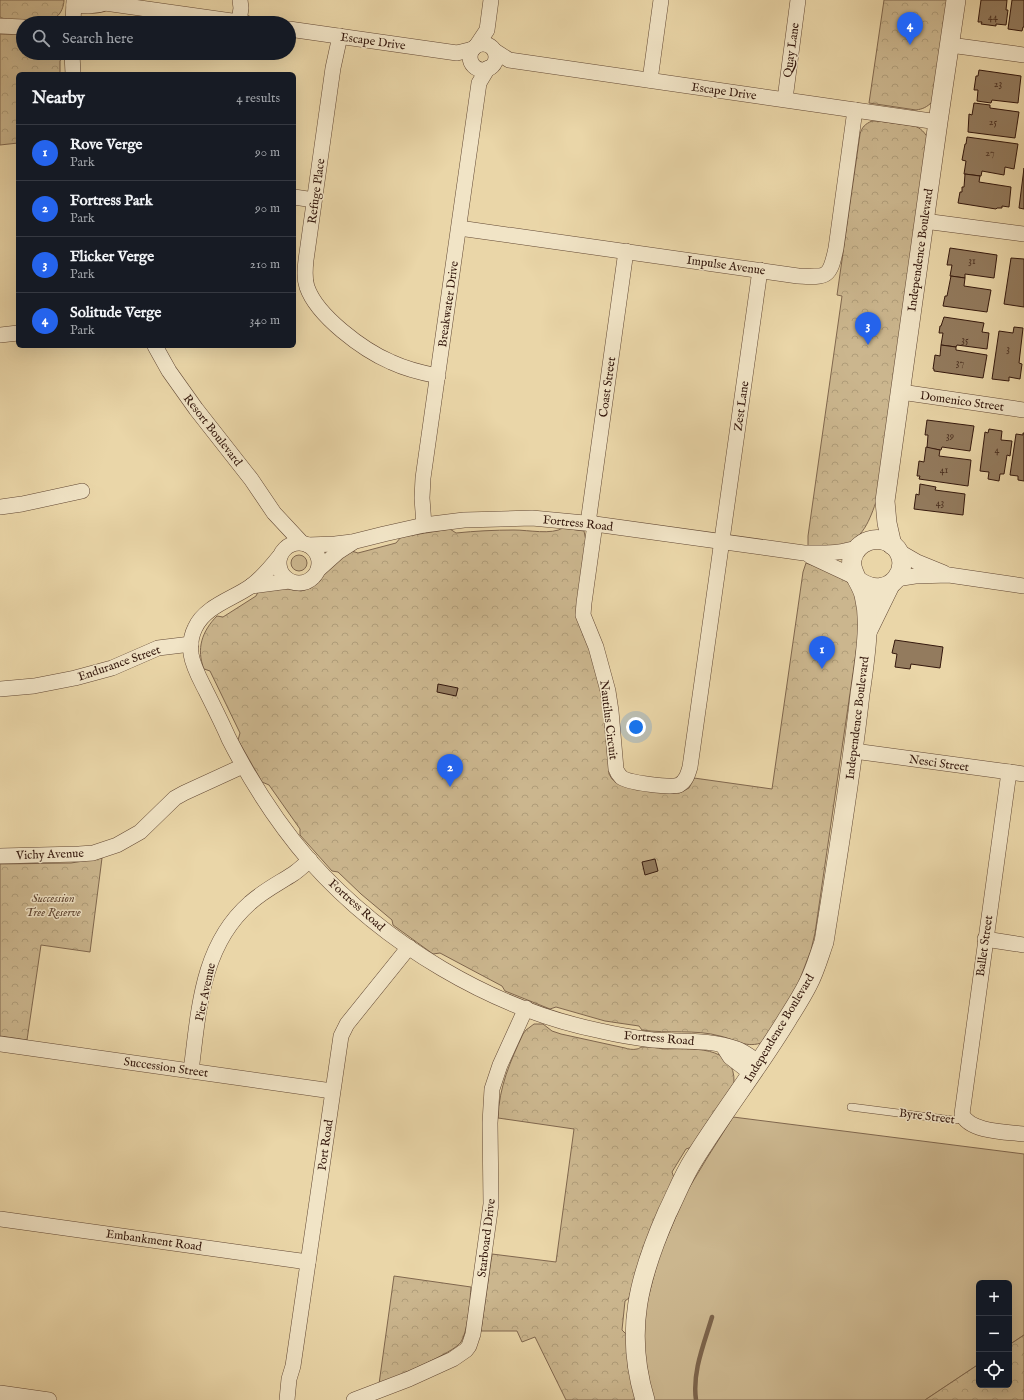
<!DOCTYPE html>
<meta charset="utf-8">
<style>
body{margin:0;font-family:"IM FELL English",serif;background:#242831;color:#f1f3f6}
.controls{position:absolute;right:12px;bottom:12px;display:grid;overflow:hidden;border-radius:6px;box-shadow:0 4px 16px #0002}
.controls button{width:36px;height:36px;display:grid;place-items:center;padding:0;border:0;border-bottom:1px solid #363941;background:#171b24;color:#f1f3f6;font:20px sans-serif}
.you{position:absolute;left:636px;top:727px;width:14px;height:14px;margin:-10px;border:3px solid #fff;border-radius:50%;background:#1a73e8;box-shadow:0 0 0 6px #1a73e833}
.badge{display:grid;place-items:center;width:26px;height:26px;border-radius:50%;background:#2563eb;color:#fff;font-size:13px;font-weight:700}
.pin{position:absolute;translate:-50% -33px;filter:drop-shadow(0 1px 2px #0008)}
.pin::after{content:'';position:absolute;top:21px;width:14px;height:12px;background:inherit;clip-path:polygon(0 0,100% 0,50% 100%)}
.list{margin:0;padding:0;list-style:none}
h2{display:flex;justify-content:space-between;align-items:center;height:52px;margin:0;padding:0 16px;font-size:17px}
h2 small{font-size:13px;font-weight:400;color:#9ea1a6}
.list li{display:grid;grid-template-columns:26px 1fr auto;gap:12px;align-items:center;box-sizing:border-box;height:56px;padding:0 16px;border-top:1px solid #363941}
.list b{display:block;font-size:15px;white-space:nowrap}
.list p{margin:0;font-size:13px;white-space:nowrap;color:#9ea1a6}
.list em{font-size:13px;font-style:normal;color:#9ea1a6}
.icon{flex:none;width:22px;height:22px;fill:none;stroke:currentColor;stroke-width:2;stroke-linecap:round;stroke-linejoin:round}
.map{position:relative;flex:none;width:1024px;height:1400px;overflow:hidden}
.search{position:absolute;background:#171b24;box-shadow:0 4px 16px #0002;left:16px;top:16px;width:280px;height:44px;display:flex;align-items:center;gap:10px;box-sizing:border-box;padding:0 14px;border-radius:22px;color:#9ea1a6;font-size:15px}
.panel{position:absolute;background:#171b24;box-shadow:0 4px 16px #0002;left:16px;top:72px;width:280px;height:276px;border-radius:6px}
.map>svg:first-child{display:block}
</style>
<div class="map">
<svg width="1024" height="1400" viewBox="0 0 1024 1400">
<defs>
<pattern id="forest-crowns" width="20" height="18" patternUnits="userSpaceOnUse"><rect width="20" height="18" fill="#cbb68e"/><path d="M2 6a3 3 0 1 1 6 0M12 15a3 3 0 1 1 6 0" fill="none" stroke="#af9c79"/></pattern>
</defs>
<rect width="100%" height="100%" fill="#ead6a8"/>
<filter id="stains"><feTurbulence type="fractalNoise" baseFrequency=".005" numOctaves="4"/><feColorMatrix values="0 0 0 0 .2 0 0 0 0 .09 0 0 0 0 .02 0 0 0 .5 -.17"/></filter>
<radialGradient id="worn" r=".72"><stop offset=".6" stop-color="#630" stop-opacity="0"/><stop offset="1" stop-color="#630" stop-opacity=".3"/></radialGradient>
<!-- green -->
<g fill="#cbb68e" stroke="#80674e">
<circle cx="299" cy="563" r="8"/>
<path d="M 733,1117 L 1024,1154 L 1024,1335 L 1009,1345 L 1009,1283 L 979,1283 L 979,1364 L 925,1400 L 653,1400 L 644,1352 L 644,1328 L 646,1306 L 659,1256 L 686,1193 L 707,1158 Z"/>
</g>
<!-- forest -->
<g fill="url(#forest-crowns)" stroke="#80674e">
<path d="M 0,0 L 64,0 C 64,6 61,14 56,17 C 49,24 8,22 0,17 Z"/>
<path d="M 884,0 L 948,0 L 932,102 C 927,107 923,109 916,110 L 869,103 Z"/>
<path d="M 0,34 L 23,34 L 23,53 L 64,53 L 60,61 L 60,74 L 18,74 L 18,143 L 0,145 Z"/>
<path d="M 872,121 L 878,121 L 914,126 C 921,128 924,132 928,138 L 877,499 C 870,519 863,541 840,546 C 830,548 818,546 808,546 L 808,536 L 842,296 L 837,295 L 860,134 C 862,127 865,124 872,121 Z"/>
<path d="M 563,528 L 584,531 L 586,541 L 588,644 L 603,698 L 608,743 L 609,774 L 612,779 L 619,784 L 679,793 L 689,788 L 694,778 L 772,789 L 803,572 L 806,563 L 835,573 L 852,585 L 861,618 L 815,933 L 811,950 L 798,984 L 764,1042 C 746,1049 737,1040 720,1036 C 695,1029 668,1034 642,1030 L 639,1026 L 605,1021 L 556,1007 L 550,1009 L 505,991 L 502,986 L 440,953 L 433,954 L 393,925 L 392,920 L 361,894 L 338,872 L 332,871 L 300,835 L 300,829 L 269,785 L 262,782 L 238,740 L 240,733 L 210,671 L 204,669 C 196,649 202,631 217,616 L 223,617 L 256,596 L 259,590 L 281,588 L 301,591 L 311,588 L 320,581 L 329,566 L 352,551 L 358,553 L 396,543 L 401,537 L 450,529 L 456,533 C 475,531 495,530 514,530 C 529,530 551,535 563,528 Z"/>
<path d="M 102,858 L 90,952 L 41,945 L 27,1040 L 0,1036 L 0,864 L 71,863 Z"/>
<path d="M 534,1024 L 543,1024 L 552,1031 L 561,1034 L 625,1048 C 628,1049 633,1050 637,1049 C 639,1049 640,1047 642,1047 C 649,1046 657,1048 664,1049 C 690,1049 736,1044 734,1083 L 692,1147 L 686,1149 L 672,1172 L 674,1178 L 641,1254 L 629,1298 L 625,1301 L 622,1330 L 626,1334 L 628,1366 L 636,1400 L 566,1400 L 535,1337 L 522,1342 L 517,1331 L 481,1331 L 492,1254 L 556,1262 L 574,1129 L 498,1118 C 499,1087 510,1062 523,1034 L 526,1030 Z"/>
<path d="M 394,1276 L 471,1287 C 470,1300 468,1331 461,1342 C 454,1353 395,1377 379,1384 Z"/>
<path d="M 1024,1335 L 1024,1400 L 925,1400 L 979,1364 L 979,1385 L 1009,1385 L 1009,1345 Z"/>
</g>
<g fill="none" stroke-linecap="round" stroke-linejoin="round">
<!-- stream -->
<path stroke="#7c634a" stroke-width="4.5" d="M 696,1400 C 692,1372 704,1344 712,1317"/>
</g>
<!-- building -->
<g fill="#937b5e" stroke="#34180d">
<path d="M 981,0 L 1007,0 L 1006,10 L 1008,10 L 1006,25 L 996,24 L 996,26 L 981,24 L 982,22 L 978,22 Z"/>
<path d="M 1012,0 L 1024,0 L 1024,27 L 1023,27 L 1022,31 L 1008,29 Z"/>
<path d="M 979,70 L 1021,76 L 1018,103 L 992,100 L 991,103 L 977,101 L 978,90 L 974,90 L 976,76 L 978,76 Z"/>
<path d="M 974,103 L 990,105 L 990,108 L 1019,112 L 1015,138 L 968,132 L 969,114 L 972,115 Z"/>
<path d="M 967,137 L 1018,144 L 1014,169 L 1005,167 L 1004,175 L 982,171 L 981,176 L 964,174 L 966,161 L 962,160 L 965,144 L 966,144 Z"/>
<path d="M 1024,168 L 1024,209 L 1019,208 Z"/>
<path d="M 965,174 L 980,176 L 979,182 L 1011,187 L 1009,207 L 1002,206 L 1002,208 L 997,208 L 996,209 L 958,203 L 960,192 L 962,192 L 962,187 L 964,187 Z"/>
<path d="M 950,248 L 997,255 L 994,278 L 965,274 L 965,278 L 950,276 L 952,265 L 947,265 Z"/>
<path d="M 1011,258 L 1024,259 L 1024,307 L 1004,304 Z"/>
<path d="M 951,276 L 965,278 L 964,286 L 991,290 L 987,312 L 943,306 L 945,296 L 947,296 Z"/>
<path d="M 944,317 L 984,323 L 982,332 L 989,333 L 987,349 L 957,345 L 956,347 L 941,345 L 943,333 L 939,333 L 940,326 L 941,326 Z"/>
<path d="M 1014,327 L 1023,328 L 1019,363 L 1022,364 L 1020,379 L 1009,377 L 1009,381 L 992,379 L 999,331 L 1013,333 Z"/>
<path d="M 941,345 L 956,347 L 956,350 L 987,355 L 983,378 L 934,371 L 934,369 L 933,369 L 935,355 L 940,356 Z"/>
<path d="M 927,420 L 974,426 L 970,451 L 942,447 L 941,450 L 927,448 L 928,435 L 925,435 Z"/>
<path d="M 989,429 L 1002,431 L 1001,440 L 1012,441 L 1010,456 L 1007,455 L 1004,474 L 1000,474 L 999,481 L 988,479 L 989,472 L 980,471 L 985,432 L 988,433 Z"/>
<path d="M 1023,433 L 1024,433 L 1024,481 L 1018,480 L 1018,476 L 1010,475 L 1016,434 L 1023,435 Z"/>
<path d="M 926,447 L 940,450 L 939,456 L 971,460 L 968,486 L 919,479 L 920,476 L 917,476 L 919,461 L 924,462 Z"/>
<path d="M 920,484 L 936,487 L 935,490 L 965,494 L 963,515 L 914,509 L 916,494 L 919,495 Z"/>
<path d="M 895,640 L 943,647 L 940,668 L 911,664 L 910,669 L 895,667 L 897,654 L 892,653 Z"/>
<path d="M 438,684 L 458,688 L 456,696 L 437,692 Z"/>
<path d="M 655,859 L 658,871 L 645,875 L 642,862 Z"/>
</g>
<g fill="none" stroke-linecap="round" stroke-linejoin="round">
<defs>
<path id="service" d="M 851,1107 L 953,1120 L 964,1119"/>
<g id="minor">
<path d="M 96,0 L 105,3 L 246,23"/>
<path d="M 74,5 C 85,6 95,7 105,3"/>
<path d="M 239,22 L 241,8 L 240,0"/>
<path d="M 73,23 L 74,0"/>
<path d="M 0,26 L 23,27"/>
<path d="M 289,29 L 457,53 L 473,49"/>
<path d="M 340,36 L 333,68 L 306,260 C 305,269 304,278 307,287 C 317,316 363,350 391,362 C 406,369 422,373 438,376"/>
<circle cx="483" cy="57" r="13"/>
<path d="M 477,45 L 487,30 L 491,0"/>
<path d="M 950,45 L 1024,55"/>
<path d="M 495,51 L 509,60 L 938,122"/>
<path d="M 72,53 L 73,74"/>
<path d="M 650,80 L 661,0"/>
<path d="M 785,99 L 798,0"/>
<path d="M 294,197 L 314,200"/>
<path d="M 924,221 L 1024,234"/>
<path d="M 459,228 L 798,276 C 828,278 830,277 836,248 L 855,110"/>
<path d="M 0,335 L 18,333"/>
<path d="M 155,346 L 169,371 L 196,409 L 251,479 L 274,513 L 302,543"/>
<path d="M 901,392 L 1024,410"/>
<path d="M 0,507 L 22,504 L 82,491"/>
<path d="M 588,523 L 626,251"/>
<path d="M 595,524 L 584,603 L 583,615 L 596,647 L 608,691 L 611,711 L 616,769 C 617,772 619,775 621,777 C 628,783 671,788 679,785 C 686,781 688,774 690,767 L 760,270"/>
<path d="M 424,525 L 422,498 L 423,478 L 479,83 L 488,68"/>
<circle cx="299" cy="563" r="20"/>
<path d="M 308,545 L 335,544 L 352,542 L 384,534 L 424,525 L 464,520 L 532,518 L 595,524 L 804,553 C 823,553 841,554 859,547"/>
<path d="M 898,551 L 917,562 L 944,573"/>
<path d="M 810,556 L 857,578"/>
<path d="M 279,557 C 271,567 262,578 251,586 C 233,599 205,606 195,628 C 191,636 190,645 191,654 C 193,667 200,679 206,691 C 214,707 222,723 229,739 C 251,782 278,824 310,861 C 384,944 492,1009 601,1031 C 618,1035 636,1038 653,1040 C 682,1042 710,1039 737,1049 C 745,1052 752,1058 760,1063"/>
<path d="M 318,570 L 338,552 L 352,543"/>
<path d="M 896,579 L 915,576 L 949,575 L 1024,586"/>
<path d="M 251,586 L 289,581"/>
<path d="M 0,689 L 34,686 L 75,678 L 112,668 L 158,648 L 191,644"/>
<path d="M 854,751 L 1024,774"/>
<path d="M 1009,772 L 962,1114 C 969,1132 1007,1132 1024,1134"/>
<path d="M 0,856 L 79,854 L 93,853 L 117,845 L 140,832 L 175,798 L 184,793 L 243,766"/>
<path d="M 985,939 L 1024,945"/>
<path d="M 0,1044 L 332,1091"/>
<path d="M 723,1046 L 730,1057 L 752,1074"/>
<path d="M 191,1071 C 199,1010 201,946 250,903 C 263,891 279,883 293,874 C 299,870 304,865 310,860"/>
<path d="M 0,1219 L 308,1262"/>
<path d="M 0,1393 L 49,1400"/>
<path d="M 287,1400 L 289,1379 L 293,1366 L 341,1036 L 347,1024 L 409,947"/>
<path d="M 354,1400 L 409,1379 L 453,1359 L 466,1350 L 469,1346 L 473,1334 L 491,1204 L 490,1123 L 492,1089 L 500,1065 L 526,1008"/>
</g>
<g id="tertiary">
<path d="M 892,545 L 887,523 L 885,501 L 938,122 L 956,0"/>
<path d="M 868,630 L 890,585"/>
<path d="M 645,1400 C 624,1331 639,1277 667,1213 C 676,1195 683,1176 694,1159 C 724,1111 759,1066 788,1018 C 795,1007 802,996 808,984 C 815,971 819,956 824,942 C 837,859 851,777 860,694 C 863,674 866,654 867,634 C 868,621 867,607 864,595 C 861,582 849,572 852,559 C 857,540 879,534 893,545 C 916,565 890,602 860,582"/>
</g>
</defs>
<!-- service casing -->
<use href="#service" stroke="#624834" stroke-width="8"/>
<!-- minor casing -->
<use href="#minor" stroke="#624834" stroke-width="16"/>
<!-- tertiary casing -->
<use href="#tertiary" stroke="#624834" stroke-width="20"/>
<!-- service -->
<use href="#service" stroke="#f1e4c6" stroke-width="7"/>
<!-- minor -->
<use href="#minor" stroke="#f1e4c6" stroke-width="15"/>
<!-- tertiary -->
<use href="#tertiary" stroke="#f1e4c6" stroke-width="19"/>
</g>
<g text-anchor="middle" stroke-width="3" stroke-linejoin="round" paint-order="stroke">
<!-- number labels -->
<g font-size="10" fill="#4c3121">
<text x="993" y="20">44</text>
<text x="998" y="87">23</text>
<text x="993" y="125">25</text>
<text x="990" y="156">27</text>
<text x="972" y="264">31</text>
<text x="965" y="343">35</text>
<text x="1008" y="352">3</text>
<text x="960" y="366">37</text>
<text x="950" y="439">39</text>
<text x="997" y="453">4</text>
<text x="944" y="473">41</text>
<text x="940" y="506">43</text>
</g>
<!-- street labels -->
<g font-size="12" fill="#34180d" stroke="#f1e4c6">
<text transform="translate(373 41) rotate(8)" y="4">Escape Drive</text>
<text transform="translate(791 50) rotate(-82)" y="4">Quay Lane</text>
<text transform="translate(724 91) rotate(8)" y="4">Escape Drive</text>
<text transform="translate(316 191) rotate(-82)" y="4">Refuge Place</text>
<text transform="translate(920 250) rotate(-82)" y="4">Independence Boulevard</text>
<text transform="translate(726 265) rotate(8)" y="4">Impulse Avenue</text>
<text transform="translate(448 304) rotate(-82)" y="4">Breakwater Drive</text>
<text transform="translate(607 387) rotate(-82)" y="4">Coast Street</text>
<text transform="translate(962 401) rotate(8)" y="4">Domenico Street</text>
<text transform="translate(741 406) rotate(-82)" y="4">Zest Lane</text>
<text transform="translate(213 430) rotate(52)" y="4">Resort Boulevard</text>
<text transform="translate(578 523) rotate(6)" y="4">Fortress Road</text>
<text transform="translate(119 663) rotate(-19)" y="4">Endurance Street</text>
<text transform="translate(857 718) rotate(-83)" y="4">Independence Boulevard</text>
<text transform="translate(609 720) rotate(83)" y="4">Nautilus Circuit</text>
<text transform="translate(939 763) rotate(8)" y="4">Nesci Street</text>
<text transform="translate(50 854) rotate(-2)" y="4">Vichy Avenue</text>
<text transform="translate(357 905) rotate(42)" y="4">Fortress Road</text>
<text transform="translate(984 946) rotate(-82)" y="4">Ballet Street</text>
<text transform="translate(205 992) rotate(-78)" y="4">Pier Avenue</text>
<text transform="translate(779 1028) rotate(-59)" y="4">Independence Boulevard</text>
<text transform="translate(659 1038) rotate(5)" y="4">Fortress Road</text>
<text transform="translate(166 1067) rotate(8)" y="4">Succession Street</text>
<text transform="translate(927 1116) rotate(7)" y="4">Byre Street</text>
<text transform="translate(325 1145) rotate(-82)" y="4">Port Road</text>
<text transform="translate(486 1238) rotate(-83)" y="4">Starboard Drive</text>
<text transform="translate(154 1240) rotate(8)" y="4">Embankment Road</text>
</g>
<!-- park labels -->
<g font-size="12" font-style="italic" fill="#614734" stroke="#f1e4c6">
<text x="53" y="902">Succession<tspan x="53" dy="14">Tree Reserve</tspan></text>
</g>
</g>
<rect width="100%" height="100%" filter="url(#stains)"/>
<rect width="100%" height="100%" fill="url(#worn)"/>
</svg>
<div class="controls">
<button>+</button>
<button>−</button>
<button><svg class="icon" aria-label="locate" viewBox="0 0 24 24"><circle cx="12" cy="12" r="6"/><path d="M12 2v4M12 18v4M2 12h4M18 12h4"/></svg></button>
</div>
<div class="you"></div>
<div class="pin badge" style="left:822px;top:669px">1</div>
<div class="pin badge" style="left:450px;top:787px">2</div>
<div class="pin badge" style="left:868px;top:345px">3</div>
<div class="pin badge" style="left:910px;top:45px">4</div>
<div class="search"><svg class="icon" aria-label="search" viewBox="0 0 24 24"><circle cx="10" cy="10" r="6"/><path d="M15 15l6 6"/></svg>Search here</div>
<section class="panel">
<h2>Nearby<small>4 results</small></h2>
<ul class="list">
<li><span class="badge">1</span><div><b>Rove Verge</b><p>Park</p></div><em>90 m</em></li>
<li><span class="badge">2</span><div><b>Fortress Park</b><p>Park</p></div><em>90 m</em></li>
<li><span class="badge">3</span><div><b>Flicker Verge</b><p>Park</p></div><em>210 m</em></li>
<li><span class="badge">4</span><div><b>Solitude Verge</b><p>Park</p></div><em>340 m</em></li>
</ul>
</section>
</div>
